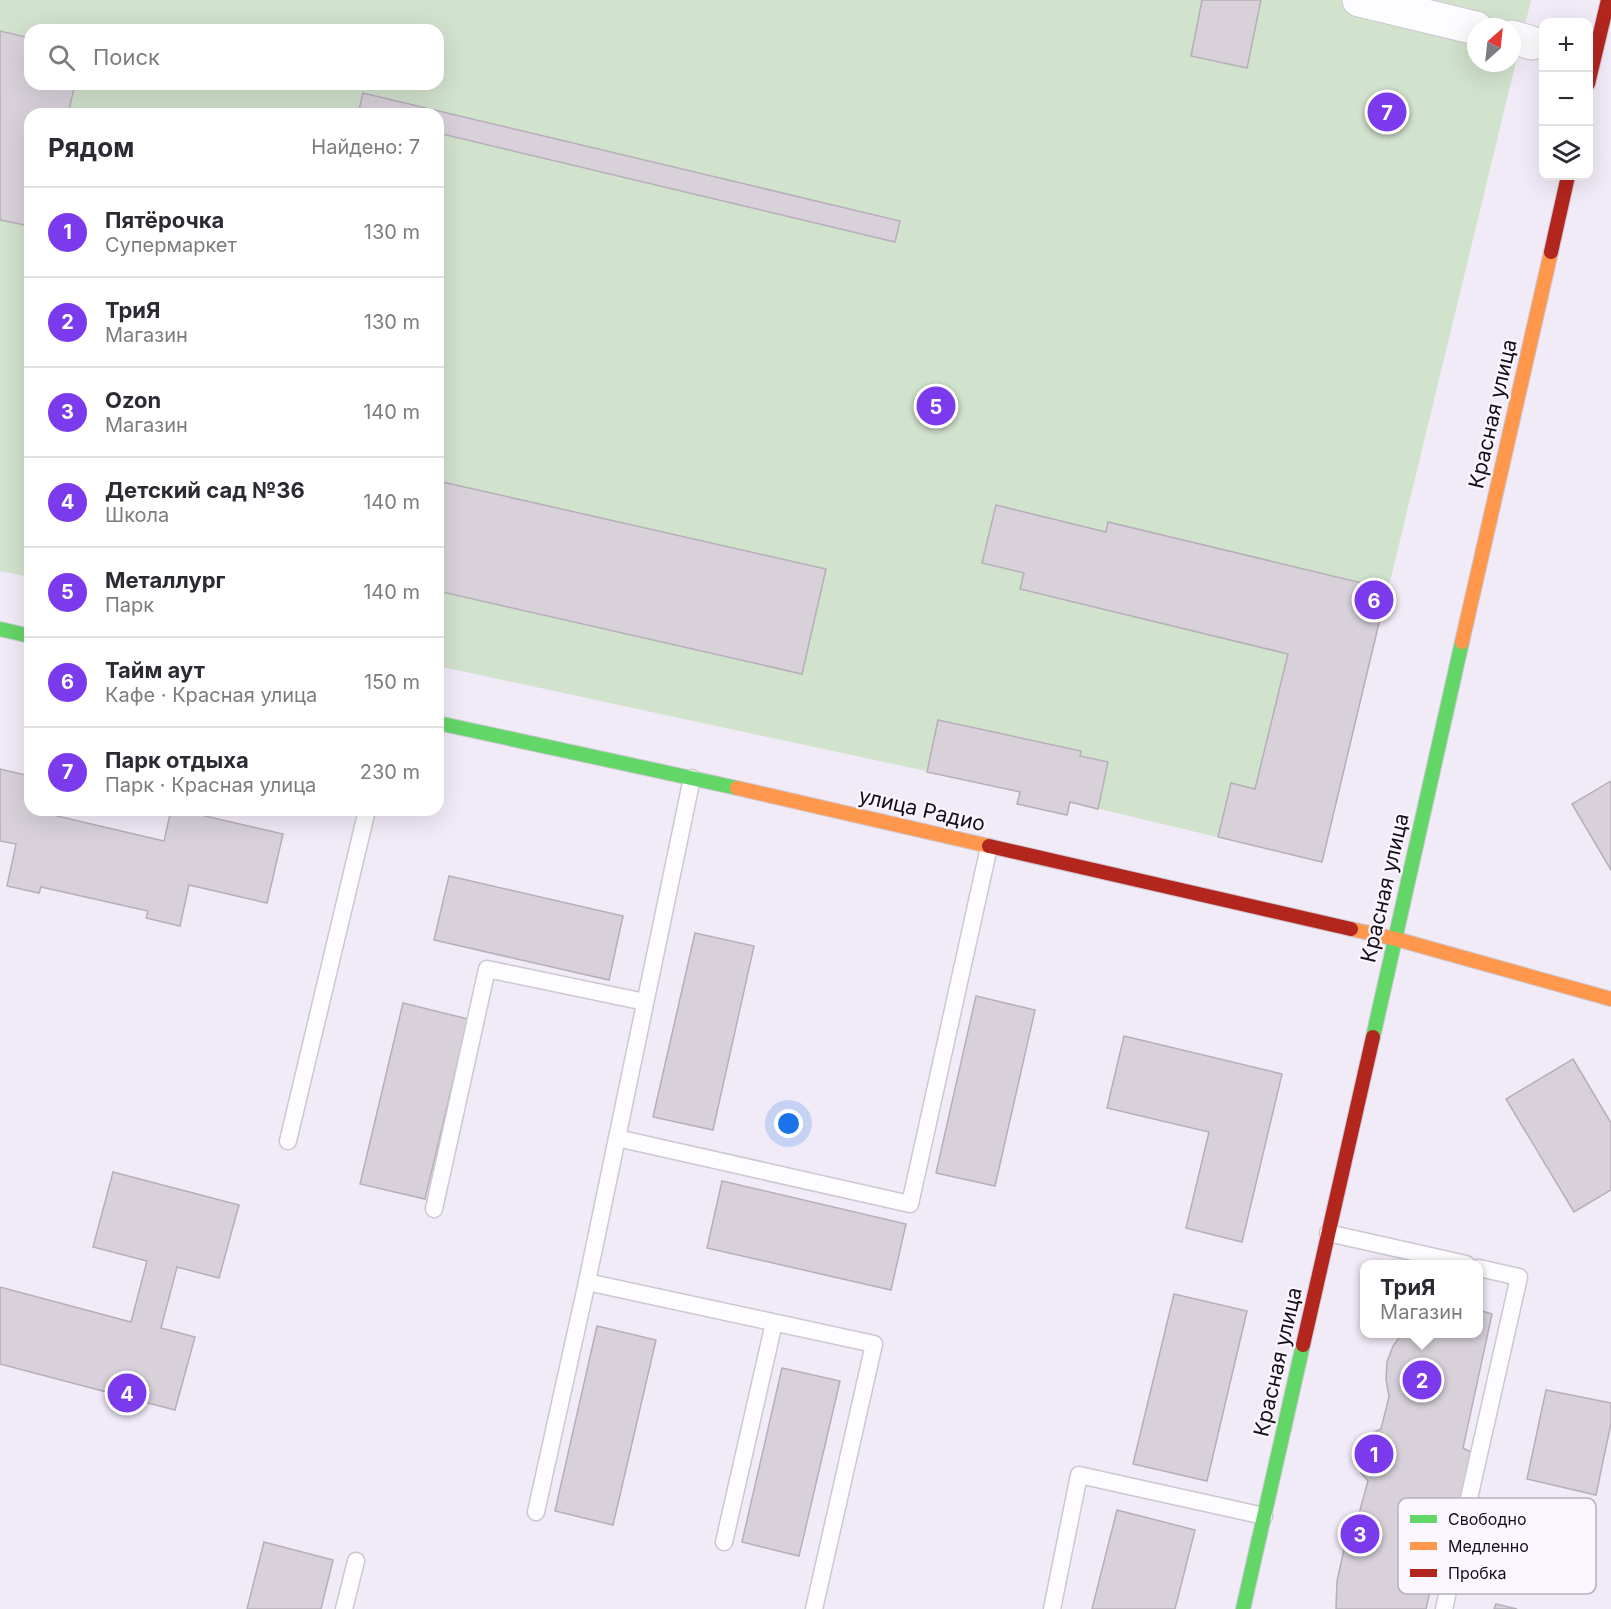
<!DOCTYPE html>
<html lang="ru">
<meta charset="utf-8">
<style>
body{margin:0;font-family:Inter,sans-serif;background:#f7f7f7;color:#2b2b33}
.controls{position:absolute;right:18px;top:18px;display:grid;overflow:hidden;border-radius:12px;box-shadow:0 6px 24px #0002}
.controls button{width:54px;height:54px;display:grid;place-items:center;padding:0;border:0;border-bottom:2px solid #e1e1e2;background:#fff;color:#2b2b33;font:30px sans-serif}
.compass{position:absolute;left:1467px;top:18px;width:54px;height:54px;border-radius:50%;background:#fff;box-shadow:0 6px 24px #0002;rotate:27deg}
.you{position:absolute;left:789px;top:1124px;width:21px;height:21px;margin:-15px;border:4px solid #fff;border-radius:50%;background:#1a73e8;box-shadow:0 0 0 9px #1a73e833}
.badge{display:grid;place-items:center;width:39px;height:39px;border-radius:50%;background:#7c3aed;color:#fff;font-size:20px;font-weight:700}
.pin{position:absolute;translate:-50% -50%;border:3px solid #fff;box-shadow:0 2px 6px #0006}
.popup{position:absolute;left:1360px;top:1260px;width:123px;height:78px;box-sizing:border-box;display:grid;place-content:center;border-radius:12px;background:#fff;filter:drop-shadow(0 2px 4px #0005);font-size:20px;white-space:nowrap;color:#7c7c81}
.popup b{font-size:22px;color:#2b2b33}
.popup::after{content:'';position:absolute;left:50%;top:100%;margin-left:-12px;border:12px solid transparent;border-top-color:#fff}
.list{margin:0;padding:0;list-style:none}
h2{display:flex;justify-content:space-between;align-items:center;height:78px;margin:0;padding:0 24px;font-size:26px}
h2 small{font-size:20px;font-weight:400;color:#7c7c81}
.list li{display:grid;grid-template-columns:39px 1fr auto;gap:18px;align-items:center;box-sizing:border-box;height:90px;padding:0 24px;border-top:2px solid #e1e1e2}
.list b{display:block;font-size:22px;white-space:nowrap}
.list p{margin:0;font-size:20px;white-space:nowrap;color:#7c7c81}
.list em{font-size:20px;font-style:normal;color:#7c7c81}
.icon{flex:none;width:33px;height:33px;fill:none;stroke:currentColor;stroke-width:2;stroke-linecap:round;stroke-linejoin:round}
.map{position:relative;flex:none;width:1611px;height:1609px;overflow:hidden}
.search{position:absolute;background:#fff;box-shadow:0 6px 24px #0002;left:24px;top:24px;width:420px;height:66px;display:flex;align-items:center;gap:15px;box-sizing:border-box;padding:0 21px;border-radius:18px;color:#7c7c81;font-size:22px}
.panel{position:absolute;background:#fff;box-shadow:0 6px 24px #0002;left:24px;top:108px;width:420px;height:708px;border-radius:18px}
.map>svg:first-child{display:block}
</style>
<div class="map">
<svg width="1611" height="1609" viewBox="0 0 1611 1609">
<rect width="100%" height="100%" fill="#f1eaf7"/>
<!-- green -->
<path fill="#d1e2cd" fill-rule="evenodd" d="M 0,0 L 1531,0 L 1322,862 L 1070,802 L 438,666 L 438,114 L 30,114 L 30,577 L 0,571 ZM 1476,27 L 1512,27 L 1512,63 L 1476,63 ZM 30,30 L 438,30 L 438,84 L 30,84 Z"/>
<!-- building -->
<g fill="#d8d1da" stroke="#b6afb8" stroke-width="1.5">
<path d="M 1202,0 L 1261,0 L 1247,68 L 1191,56 Z"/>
<path d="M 0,31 L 30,38 L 30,84 L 75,84 L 68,114 L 30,114 L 30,226 L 0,220 Z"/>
<path d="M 363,93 L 900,221 L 895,242 L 438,133 L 438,114 L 358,114 Z"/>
<path d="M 438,481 L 826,569 L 802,674 L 438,591 Z"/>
<path d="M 996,505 L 1106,532 L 1108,522 L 1387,589 L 1322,862 L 1218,837 L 1231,783 L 1255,789 L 1288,654 L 1020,589 L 1024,573 L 982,563 Z"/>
<path d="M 938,720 L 1081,751 L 1080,756 L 1108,762 L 1098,809 L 1070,802 L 1067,815 L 1017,804 L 1020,792 L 927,772 Z"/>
<path d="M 0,769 L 30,776 L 30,810 L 59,810 L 57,816 L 164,841 L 171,810 L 207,810 L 205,816 L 283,834 L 267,903 L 189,885 L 180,926 L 146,918 L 148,911 L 41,887 L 39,893 L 7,886 L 16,844 L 0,841 Z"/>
<path d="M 1611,781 L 1611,870 L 1572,804 Z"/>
<path d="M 449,876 L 623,916 L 609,980 L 434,940 Z"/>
<path d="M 695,933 L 754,946 L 713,1130 L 653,1117 Z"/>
<path d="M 976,996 L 1035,1010 L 995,1186 L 936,1173 Z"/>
<path d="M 403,1003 L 468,1019 L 425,1199 L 360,1184 Z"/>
<path d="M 1124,1036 L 1282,1074 L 1242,1242 L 1186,1228 L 1209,1132 L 1107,1108 Z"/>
<path d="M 1573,1059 L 1611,1123 L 1611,1190 L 1574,1212 L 1506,1099 Z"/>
<path d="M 113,1172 L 239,1205 L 219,1278 L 177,1267 L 161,1328 L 195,1337 L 175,1410 L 0,1364 L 0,1287 L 131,1322 L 147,1261 L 93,1247 Z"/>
<path d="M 722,1181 L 906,1224 L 891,1290 L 707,1248 Z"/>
<path d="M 1174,1294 L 1247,1311 L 1207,1481 L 1133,1464 Z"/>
<path d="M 1479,1310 L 1492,1314 L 1463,1448 L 1473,1453 L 1463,1499 L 1451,1502 L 1426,1609 L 1336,1609 L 1337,1581 L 1345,1545 L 1360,1510 L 1368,1481 L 1361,1473 L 1359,1462 L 1359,1450 L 1369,1434 L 1381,1429 L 1389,1397 L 1386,1379 L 1387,1362 L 1393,1346 L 1402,1334 L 1479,1334 Z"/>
<path d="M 597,1326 L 656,1340 L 613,1525 L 555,1511 Z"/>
<path d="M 782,1368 L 840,1381 L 799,1556 L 742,1542 Z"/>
<path d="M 1546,1390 L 1611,1403 L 1611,1423 L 1596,1495 L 1527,1479 Z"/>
<path d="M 1117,1510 L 1195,1530 L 1175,1609 L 1092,1609 Z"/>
<path d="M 264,1542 L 333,1560 L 321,1609 L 247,1609 Z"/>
<path d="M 1496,1604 L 1517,1609 L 1494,1609 Z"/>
</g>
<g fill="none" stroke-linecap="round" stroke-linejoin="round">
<defs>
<g id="lane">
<path d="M 617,1138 L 910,1204 L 989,847"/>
<path d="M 288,1141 L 367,810"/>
<path d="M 434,1209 L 487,969 L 645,1002"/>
<path d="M 1328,1233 L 1466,1264"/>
<path d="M 587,1282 L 692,778"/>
<path d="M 536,1512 L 587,1282 L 874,1344 L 814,1609"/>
<path d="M 724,1542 L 774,1323"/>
<path d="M 344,1609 L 356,1561"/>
<path d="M 1052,1609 L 1079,1475 L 1264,1516"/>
<path d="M 1444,1609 L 1519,1277 L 1479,1268"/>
</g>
<g id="street">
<path d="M 1359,0 L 1476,28"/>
<path d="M 1512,37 L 1532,43"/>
</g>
<g id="fast">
<path d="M 0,629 L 30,636"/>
<path d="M 438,723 L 737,788"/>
<path d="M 1373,1037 L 1462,642"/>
<path d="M 1243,1609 L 1303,1345"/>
</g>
<g id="slow">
<path d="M 1462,642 L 1551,252"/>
<path d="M 737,788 L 989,846"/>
<path d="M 1351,929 L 1396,939 L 1611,999"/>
</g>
<g id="jam">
<path d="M 1588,84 L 1608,0"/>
<path d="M 1551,252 L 1568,176"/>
<path d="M 989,846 L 1351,929"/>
<path d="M 1303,1345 L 1373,1037"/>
</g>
</defs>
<!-- lane casing -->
<use href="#lane" stroke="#cdc7d2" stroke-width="19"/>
<!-- street casing -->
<use href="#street" stroke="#cdc7d2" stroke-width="35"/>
<!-- fast casing -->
<use href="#fast" stroke="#cdc7d2" stroke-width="16"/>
<!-- slow casing -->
<use href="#slow" stroke="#cdc7d2" stroke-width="16"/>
<!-- jam casing -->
<use href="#jam" stroke="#cdc7d2" stroke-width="16"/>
<!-- lane -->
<use href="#lane" stroke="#fdfcfe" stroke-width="16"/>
<!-- street -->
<use href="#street" stroke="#fdfcfe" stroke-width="33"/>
<!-- fast -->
<use href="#fast" stroke="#63d668" stroke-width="14"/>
<!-- slow -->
<use href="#slow" stroke="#ff974d" stroke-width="14"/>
<!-- jam -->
<use href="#jam" stroke="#b3261e" stroke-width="14"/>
</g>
<g text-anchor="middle" stroke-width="4.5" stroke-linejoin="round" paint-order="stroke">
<!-- street labels -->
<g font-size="21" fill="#141017" stroke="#fbf6ff">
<text transform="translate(1493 414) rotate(-77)" y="7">Красная улица</text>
<text transform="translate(922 810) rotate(13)" y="7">улица Радио</text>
<text transform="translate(1385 888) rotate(-77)" y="7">Красная улица</text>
<text transform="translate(1278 1362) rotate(-77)" y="7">Красная улица</text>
</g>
</g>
<!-- legend -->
<rect x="1398" y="1498" width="198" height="96" rx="9" fill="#fbf6ff" stroke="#b6b1b9" stroke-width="1.5"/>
<rect x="1410" y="1515" width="27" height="8" fill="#63d668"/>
<rect x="1410" y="1542" width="27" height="8" fill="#ff974d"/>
<rect x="1410" y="1569" width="27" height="8" fill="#b3261e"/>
<g font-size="16" fill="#141017">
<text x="1448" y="1525">Свободно</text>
<text x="1448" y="1552">Медленно</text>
<text x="1448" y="1579">Пробка</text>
</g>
</svg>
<div class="controls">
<button>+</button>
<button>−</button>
<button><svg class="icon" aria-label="layers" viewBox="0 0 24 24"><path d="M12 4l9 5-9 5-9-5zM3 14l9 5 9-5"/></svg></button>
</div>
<svg class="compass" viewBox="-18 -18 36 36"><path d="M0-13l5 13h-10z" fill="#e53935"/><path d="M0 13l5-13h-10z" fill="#7c7c81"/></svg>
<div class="you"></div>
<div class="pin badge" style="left:1374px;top:1454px">1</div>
<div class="pin badge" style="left:1422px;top:1380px">2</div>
<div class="popup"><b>ТриЯ</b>Магазин</div>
<div class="pin badge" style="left:1360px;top:1534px">3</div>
<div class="pin badge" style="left:127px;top:1393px">4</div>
<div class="pin badge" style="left:936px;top:406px">5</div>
<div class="pin badge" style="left:1374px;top:600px">6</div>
<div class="pin badge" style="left:1387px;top:112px">7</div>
<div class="search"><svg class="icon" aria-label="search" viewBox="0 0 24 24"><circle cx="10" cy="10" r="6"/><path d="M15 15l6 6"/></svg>Поиск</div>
<section class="panel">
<h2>Рядом<small>Найдено: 7</small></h2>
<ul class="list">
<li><span class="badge">1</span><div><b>Пятёрочка</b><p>Супермаркет</p></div><em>130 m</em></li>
<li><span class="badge">2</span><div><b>ТриЯ</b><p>Магазин</p></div><em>130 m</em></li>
<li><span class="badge">3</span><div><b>Ozon</b><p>Магазин</p></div><em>140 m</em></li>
<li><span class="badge">4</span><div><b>Детский сад №36</b><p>Школа</p></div><em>140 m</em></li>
<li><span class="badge">5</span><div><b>Металлург</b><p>Парк</p></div><em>140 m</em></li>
<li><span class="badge">6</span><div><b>Тайм аут</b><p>Кафе · Красная улица</p></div><em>150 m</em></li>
<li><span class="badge">7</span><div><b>Парк отдыха</b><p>Парк · Красная улица</p></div><em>230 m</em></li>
</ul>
</section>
</div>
